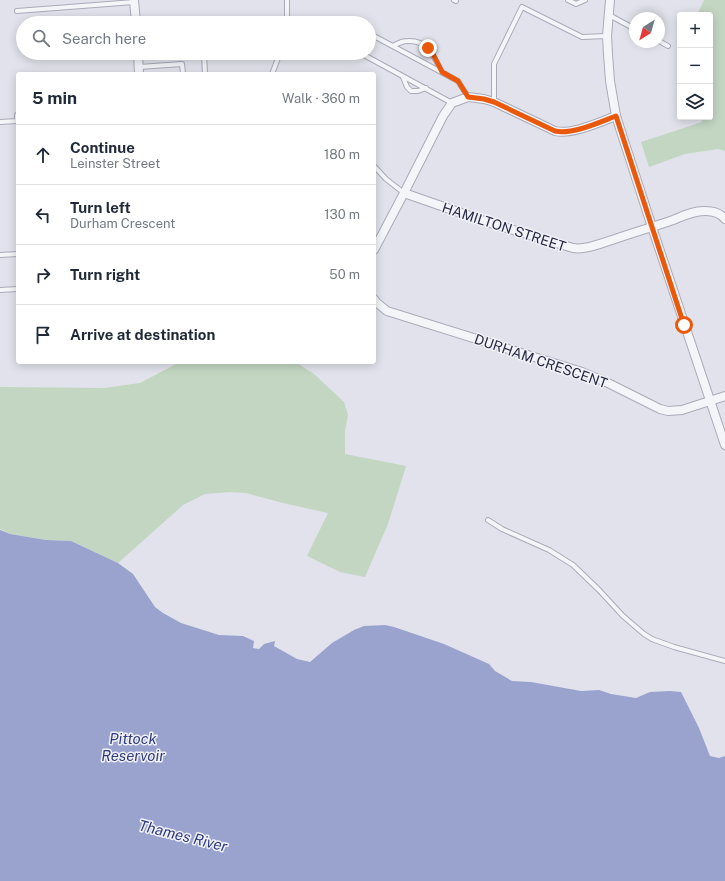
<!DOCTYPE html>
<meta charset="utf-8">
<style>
body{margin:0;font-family:"Public Sans",sans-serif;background:#f2f2f3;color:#1f2937}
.controls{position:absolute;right:12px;top:12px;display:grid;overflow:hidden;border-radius:4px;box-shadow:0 2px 10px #0003}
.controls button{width:36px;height:36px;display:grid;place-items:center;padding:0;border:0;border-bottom:1px solid #e0e1e3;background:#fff;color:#1f2937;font:20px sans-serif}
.compass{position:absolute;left:629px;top:12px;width:36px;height:36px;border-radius:50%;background:#fff;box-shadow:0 2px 10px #0003;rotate:217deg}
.stop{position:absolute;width:12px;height:12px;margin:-9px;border:3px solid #ea580c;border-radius:50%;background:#fff}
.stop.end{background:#ea580c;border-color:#fff;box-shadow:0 1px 4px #0008}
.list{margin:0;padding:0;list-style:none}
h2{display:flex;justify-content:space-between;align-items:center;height:52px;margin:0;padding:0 16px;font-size:17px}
h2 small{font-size:13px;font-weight:400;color:#747a83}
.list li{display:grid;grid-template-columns:26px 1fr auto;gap:12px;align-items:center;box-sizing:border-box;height:60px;padding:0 16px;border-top:1px solid #e0e1e3}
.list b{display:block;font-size:15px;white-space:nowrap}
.list p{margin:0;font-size:13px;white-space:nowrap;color:#747a83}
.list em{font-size:13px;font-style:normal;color:#747a83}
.icon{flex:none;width:22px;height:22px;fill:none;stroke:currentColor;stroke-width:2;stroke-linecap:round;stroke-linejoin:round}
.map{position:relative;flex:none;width:725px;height:881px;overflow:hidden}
.search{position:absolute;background:#fff;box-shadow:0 2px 10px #0003;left:16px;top:16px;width:360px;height:44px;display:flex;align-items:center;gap:10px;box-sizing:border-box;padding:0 14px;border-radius:22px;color:#747a83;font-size:15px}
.panel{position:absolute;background:#fff;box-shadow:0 2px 10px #0003;left:16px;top:72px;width:360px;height:292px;border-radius:4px}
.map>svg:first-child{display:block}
</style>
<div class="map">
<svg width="725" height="881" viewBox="0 0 725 881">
<rect width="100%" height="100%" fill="#e1e2eb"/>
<!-- green -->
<g fill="#c2d6c2">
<path d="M 704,0 L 725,0 L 725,151 L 718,149 L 685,154 L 649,167 L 641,142 L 702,122 L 700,117 L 710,117 L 710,15 L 697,15 Z"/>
<path d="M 180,362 L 295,362 L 314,374 L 344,402 L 348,415 L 345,431 L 345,454 L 406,466 L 388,524 L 365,577 L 340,572 L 307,556 L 328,513 L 283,503 L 246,493 L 230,492 L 205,494 L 183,505 L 118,563 L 71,541 L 46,540 L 10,534 L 0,529 L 0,387 L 104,388 L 140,383 Z"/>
</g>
<!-- water -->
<path fill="#99a3ce" d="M 0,530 L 10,534 L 46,540 L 71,541 L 118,563 L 133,574 L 155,607 L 163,613 L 181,623 L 219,635 L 243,636 L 254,641 L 253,648 L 259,649 L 264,644 L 275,641 L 274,646 L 297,659 L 310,662 L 332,643 L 354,630 L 364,626 L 385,625 L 394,627 L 444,644 L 489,664 L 495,671 L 512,681 L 531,682 L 581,691 L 599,690 L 611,694 L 636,698 L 650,692 L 670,691 L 681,692 L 699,728 L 710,756 L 719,758 L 725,756 L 725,881 L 0,881 Z"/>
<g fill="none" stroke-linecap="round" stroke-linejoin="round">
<defs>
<g id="lane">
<path d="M 287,0 L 287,23"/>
<path d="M 454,0 L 456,1"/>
<path d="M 568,0 L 576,4 L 585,0"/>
<path d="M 17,11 L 134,2"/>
<path d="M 609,15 L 635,29"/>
<path d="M 372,35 L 458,81 L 468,97"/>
<path d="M 659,41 L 668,46"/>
<path d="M 393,46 C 398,43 402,41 408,41 C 428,40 434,57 442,72"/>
<path d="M 204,54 L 205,74"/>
<path d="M 364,55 L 452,103"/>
<path d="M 139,67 L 182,64 L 183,74"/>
<path d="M 272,74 L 280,53"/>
<path d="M 403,77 L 407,87 L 411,91 L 418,91 L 426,88"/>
<path d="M 494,102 L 494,64 L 522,7 L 582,37 L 607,36"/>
<path d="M 0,122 L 17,121 L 17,115 L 18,115"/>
<path d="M 374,166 L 386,179 L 404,193"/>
<path d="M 0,255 L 18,254"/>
<path d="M 0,290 L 18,289"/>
<path d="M 488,520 L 502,529 L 549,550 L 573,565 L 599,590 L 623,616 L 644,634 L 652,639 L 674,647 L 725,661"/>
</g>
<g id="street">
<path d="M 134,0 L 136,23"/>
<path d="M 610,0 L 607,36 L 608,54 L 610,81 L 616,116 L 652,227 L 725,445"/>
<path d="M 138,53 L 139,74"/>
<path d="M 404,193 L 490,223 L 573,248 C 586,250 599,244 612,240 C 632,233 653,227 673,220 C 683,216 695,210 706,211 C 713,211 720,213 725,219"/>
<path d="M 374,250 L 404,193 L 443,116 L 452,103 L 468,97 L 484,99 L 494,102 L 555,131 C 572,135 600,122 616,116"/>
<path d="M 374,299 L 376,302 L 387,311 L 582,372 L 606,382 L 660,409 L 668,411 L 682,410 L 725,396"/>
</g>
</defs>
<!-- lane casing -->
<use href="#lane" stroke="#aaabb9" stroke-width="6"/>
<!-- street casing -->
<use href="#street" stroke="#aaabb9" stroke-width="10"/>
<!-- lane -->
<use href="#lane" stroke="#f4f5f9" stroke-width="4"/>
<!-- street -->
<use href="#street" stroke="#f4f5f9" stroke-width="8"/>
</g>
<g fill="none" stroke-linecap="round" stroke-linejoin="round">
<!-- route -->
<path stroke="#ea580c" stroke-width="5" d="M 428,48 L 433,54 L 442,72 L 458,81 L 468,97 L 484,99 L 494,102 L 555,131 C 572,135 600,122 616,116 L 652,227 L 684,325"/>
</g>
<g text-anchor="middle" stroke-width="3" stroke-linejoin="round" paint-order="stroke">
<!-- street labels -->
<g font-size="14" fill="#282a45" stroke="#f1f2f8">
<text transform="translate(504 227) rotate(18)" y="5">HAMILTON STREET</text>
<text transform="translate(541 361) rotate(19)" y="5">DURHAM CRESCENT</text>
</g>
<!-- water labels -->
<g font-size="15" font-style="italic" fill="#2e3a7d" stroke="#f1f2f8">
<text x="133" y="744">Pittock<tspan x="133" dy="17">Reservoir</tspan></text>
<text transform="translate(183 836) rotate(14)" y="5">Thames River</text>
</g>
</g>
</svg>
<div class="controls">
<button>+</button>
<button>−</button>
<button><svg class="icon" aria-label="layers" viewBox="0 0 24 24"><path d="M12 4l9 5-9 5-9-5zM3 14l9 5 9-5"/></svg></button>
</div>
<svg class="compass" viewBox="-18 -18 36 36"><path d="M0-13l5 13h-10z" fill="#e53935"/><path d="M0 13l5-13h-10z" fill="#747a83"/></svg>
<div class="stop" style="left:684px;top:325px"></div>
<div class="stop end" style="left:428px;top:48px"></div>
<div class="search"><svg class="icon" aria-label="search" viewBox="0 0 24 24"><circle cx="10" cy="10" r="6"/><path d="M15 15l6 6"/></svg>Search here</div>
<section class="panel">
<h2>5 min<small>Walk · 360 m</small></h2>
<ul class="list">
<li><svg class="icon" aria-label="ahead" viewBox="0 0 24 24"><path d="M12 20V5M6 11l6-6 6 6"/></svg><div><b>Continue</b><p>Leinster Street</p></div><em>180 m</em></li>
<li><svg class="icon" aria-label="left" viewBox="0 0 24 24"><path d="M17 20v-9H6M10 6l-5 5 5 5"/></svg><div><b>Turn left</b><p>Durham Crescent</p></div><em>130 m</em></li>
<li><svg class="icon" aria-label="right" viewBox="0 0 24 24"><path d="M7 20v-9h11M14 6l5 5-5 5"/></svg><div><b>Turn right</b></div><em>50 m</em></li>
<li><svg class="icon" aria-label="arrive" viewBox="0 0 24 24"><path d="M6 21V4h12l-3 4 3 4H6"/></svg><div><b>Arrive at destination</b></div></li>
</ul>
</section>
</div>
